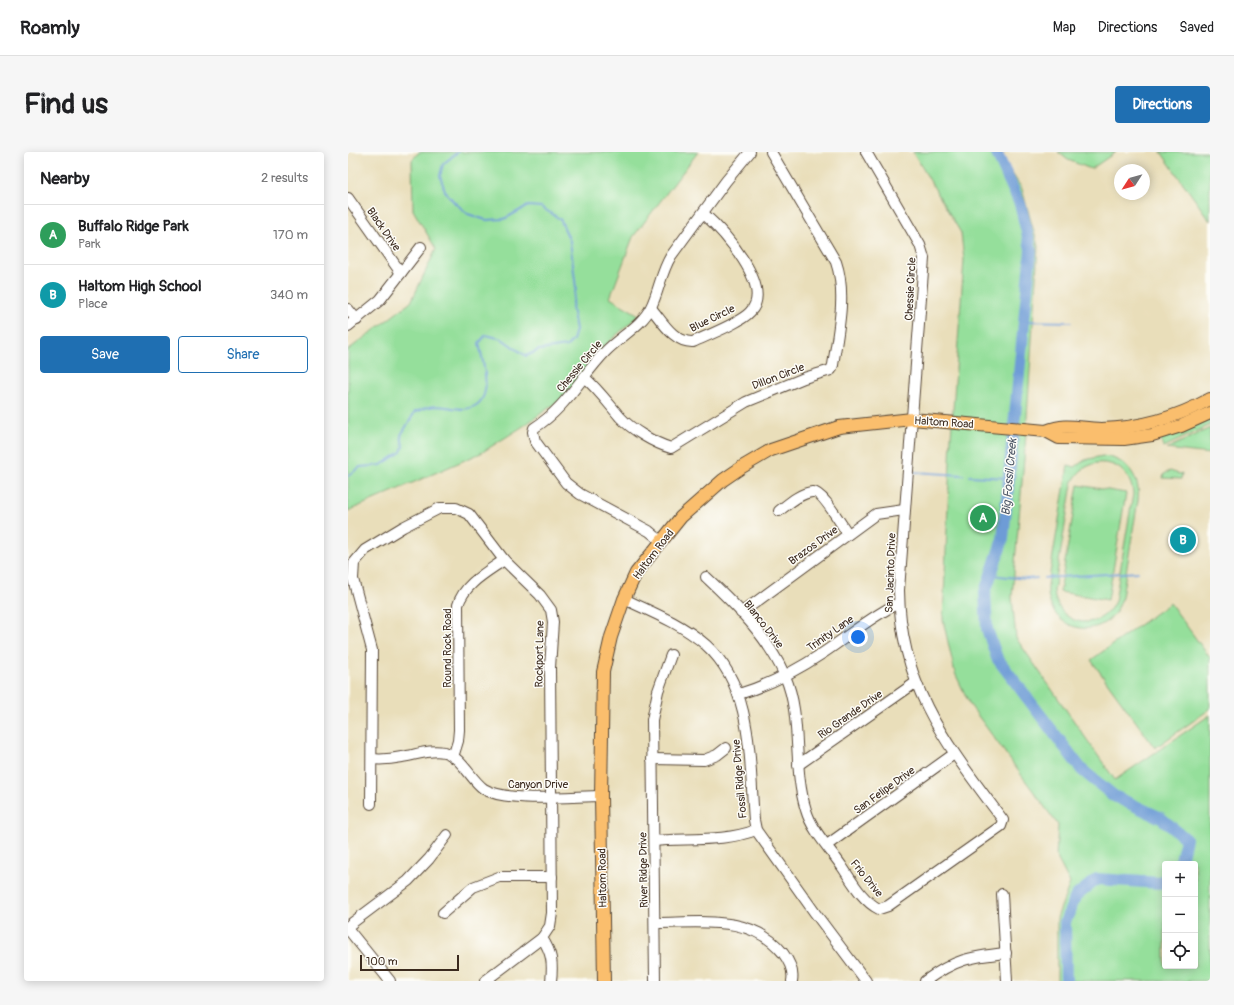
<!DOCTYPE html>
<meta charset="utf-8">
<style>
body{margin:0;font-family:Pangolin,sans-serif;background:#f6f6f6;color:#202124}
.controls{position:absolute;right:12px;bottom:12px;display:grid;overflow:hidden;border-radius:4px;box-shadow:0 2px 10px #0003}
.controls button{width:36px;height:36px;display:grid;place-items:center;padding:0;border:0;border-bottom:1px solid #e0e0e0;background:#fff;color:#202124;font:20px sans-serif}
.compass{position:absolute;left:766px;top:12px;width:36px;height:36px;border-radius:50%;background:#fff;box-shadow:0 2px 10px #0003;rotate:234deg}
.scale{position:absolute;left:12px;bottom:10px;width:99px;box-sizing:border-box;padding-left:4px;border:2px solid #3b2a1e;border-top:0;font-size:11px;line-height:14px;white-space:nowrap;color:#3b2a1e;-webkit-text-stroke:3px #fdfcf7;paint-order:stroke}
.you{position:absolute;left:510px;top:485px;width:14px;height:14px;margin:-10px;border:3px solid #fff;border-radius:50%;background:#1a73e8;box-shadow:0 0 0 6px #1a73e833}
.badge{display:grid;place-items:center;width:26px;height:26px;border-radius:50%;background:#1f6fb2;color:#fff;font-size:13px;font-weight:700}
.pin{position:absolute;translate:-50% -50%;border:2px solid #fff;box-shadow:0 1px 4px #0006}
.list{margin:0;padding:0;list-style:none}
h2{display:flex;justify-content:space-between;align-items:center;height:52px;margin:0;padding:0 16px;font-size:17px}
h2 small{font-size:13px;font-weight:400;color:#757577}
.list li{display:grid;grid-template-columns:26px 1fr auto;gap:12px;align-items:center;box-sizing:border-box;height:60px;padding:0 16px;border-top:1px solid #e0e0e0}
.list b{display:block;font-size:15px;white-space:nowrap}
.list p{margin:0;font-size:13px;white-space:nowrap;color:#757577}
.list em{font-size:13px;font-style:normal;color:#757577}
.actions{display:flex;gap:8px;padding:12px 16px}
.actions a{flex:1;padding:9px 0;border:1px solid #1f6fb2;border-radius:4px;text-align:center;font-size:14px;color:#1f6fb2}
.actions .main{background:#1f6fb2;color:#fff}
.icon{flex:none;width:22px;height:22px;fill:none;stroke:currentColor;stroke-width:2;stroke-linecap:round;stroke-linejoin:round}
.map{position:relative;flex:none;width:862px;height:829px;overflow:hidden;border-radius:4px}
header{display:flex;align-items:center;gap:24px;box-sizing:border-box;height:56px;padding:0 20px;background:#fff;border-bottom:1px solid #e0e0e0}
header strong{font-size:19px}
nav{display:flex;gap:22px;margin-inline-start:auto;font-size:14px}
.intro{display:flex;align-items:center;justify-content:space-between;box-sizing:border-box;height:96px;padding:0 24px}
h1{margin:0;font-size:28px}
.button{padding:10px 18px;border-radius:4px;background:#1f6fb2;color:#fff;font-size:14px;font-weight:700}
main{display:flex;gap:24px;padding:0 24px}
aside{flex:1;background:#fff;border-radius:4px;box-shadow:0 2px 10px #0003}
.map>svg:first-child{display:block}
</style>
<header>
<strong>Roamly</strong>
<nav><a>Map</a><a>Directions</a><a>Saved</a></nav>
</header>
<div class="intro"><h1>Find us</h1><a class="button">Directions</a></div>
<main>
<aside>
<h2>Nearby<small>2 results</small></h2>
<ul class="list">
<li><span class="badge" style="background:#2e9e5b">A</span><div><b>Buffalo Ridge Park</b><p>Park</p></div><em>170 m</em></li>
<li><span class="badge" style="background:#0f9aa8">B</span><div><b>Haltom High School</b><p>Place</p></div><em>340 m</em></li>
</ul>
<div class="actions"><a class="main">Save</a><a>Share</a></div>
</aside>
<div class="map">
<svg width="862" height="829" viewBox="0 0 862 829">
<rect width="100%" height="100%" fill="#fdfcf7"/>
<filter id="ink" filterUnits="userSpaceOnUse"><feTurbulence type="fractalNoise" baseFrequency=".025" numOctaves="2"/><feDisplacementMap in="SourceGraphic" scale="8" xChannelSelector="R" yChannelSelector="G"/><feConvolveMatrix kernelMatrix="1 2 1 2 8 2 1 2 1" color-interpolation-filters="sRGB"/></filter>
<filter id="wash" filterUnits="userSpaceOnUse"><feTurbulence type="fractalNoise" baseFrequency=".012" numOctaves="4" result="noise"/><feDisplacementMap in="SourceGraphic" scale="16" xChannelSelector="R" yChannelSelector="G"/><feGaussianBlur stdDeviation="0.9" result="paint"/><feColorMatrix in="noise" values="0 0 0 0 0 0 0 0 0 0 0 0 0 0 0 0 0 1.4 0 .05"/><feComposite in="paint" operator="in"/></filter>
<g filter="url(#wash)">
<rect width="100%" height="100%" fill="#e9deba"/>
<!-- green -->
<g fill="#95df9b" stroke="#68845c" fill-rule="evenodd">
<path d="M 71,0 L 350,0 L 285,85 L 262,146 L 291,163 L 255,195 L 215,246 L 174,275 L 133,301 L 0,359 L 0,198 L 63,150 L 88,97 L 65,58 L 64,8 Z"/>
<path d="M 565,0 L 651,0 L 674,37 L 690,94 L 677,296 L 664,445 L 668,486 L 767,628 L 862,563 L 862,829 L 709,829 L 709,766 L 722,731 L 708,704 L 710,673 L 622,553 L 607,521 L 595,468 L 603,285 L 616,108 L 613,81 ZM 817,712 L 847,712 L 847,814 L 817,814 Z"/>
<path d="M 710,0 L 768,0 L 743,17 L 720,8 Z"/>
<path d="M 813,0 L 862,0 L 862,69 Z"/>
<path d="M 862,265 L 862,273 L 816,295 L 813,290 L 815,284 Z"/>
<path d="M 862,276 L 862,302 L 818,297 Z"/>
<path d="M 754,304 C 778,306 793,324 790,348 L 774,445 C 762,494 696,482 700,433 L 720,313 L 727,315 L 737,308 ZM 749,311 C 769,309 783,322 785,342 L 767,449 C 752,482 709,474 706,439 L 724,332 C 729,320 737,314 749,311 Z"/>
<path d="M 822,319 L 831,322 L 834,321 L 833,327 L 815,326 L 816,322 Z"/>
<path d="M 730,333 L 778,341 L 760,448 L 712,440 Z"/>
<path d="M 822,451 L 862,506 L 862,557 L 807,596 L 743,508 Z"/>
</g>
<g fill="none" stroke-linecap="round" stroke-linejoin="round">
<!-- stream -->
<g stroke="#6e9cd6" stroke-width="2">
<path d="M 676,169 L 723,170"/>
<path d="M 566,320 L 615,323"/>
<path d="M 0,324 L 12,315 L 33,313 L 53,300 L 55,294 L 53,283 L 67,260 C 72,259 76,256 81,255 C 91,252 104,257 115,257 C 150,255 135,212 131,191 L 138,183 L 154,187 L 178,204 L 191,198 L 219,194 L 225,188 L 228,178 L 224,155 L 228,136 L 222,89 L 212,67 L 193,55 L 180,54 L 156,67 L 138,68 L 120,62 L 106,50 L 97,39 L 92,24 L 95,12 L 110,0"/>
<path d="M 622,324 L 661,326"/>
<path d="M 643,423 L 678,427 L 689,426"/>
<path d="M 696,426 L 790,420"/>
</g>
<!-- river -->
<g stroke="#6e9cd6" stroke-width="12">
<path d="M 648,0 L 672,52 L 683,97 L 655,387 L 637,440 L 639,477 L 649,506 L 734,618 L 766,644 L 813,666 L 838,687 L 832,712"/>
<path d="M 718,829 L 717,770 L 728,744 L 749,727 L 813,731 L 817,727"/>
</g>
</g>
</g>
<g filter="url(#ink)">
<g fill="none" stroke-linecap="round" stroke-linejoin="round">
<defs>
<g id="minor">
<path d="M 0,46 L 53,121"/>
<path d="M 303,156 C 314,169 326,191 345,190 C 360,183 392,171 402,160 C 427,135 374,78 355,61"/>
<path d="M 0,157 L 9,168"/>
<path d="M 0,174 L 32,148 L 73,95"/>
<path d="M 236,225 C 250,237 260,251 272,265 C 284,278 306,291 323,296 L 398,250 L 456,226 L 483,218 L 485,213 C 490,180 499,142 488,110 L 423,0"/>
<path d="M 431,359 C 440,352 452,341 464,340 C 474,338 494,374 500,382"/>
<path d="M 313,389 L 301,379 L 232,342 L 218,331 L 187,289 L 185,280 L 186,276 C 217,257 233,225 257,200 C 271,185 294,174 303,155 C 311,139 313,120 323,104 L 378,29 L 402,0"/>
<path d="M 358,425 C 388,453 420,485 437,524 C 455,566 444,614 458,658 C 464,679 483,698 495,716 C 505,731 515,749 531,757 L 540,754 L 653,674 L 655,668 C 600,594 552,536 551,438 L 576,106 L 572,93 L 518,0"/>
<path d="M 276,447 C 304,460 334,472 358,493 C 406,536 401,609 406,668 L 408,678 L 467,761 L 518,829"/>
<path d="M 393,461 L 528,362 L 556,358"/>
<path d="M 391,542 C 421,533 448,519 475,501 C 501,484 523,464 551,451"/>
<path d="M 105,605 L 110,589 L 111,578 L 110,453 C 116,432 139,420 156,408"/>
<path d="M 24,607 C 34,608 44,607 54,605 C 68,603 82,597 96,600 C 114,605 122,627 136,637 C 159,651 225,644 253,644"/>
<path d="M 304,607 L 356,608 L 369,603 L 378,596"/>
<path d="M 450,613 L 567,531"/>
<path d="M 23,652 L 24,498 L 5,427 L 6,411 L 17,398 L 55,375 L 92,356 L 108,356 L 121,362 L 156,408 L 192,443 L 203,458 L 205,470 L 202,516 L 204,761 L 202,774 L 194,786 L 137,829"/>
<path d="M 306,689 C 339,686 377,690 408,678"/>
<path d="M 479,693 L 606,602"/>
<path d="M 654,742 L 659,829"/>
<path d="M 95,761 L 125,735 L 151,725 L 204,725"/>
<path d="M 308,771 C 352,771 404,762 435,801 C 441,809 446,819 444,829"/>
<path d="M 0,774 L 60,729 L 81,707 L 99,683"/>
<path d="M 0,777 L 42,829"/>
<path d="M 194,786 C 204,801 205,811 203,829"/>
<path d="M 307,829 L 304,568 L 310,539 L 323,503"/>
<path d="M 577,829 C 608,807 621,805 658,801"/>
</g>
<g id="major">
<path d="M 698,279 C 720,270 731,277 753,277 C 792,276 828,266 862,247"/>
<path d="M 256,829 L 253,644 L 255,520 L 263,485 L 276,447 L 288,421 L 333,365 L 375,328 L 394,315 L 423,298 L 491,275 L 564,267 L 698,279 L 711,286 L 776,287 L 804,283 L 833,274 L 862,261"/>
</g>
</defs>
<!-- minor casing -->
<use href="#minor" stroke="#554535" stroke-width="12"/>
<!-- major casing -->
<use href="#major" stroke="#554535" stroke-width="14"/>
<!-- minor -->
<use href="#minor" stroke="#fff" stroke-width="10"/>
<!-- major -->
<use href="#major" stroke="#fabe6d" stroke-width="12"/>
</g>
</g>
<g text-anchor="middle" stroke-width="3" stroke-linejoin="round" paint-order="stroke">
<!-- street labels -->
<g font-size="11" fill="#3b2a1e" stroke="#fdfcf7">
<text transform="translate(36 77) rotate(55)" y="4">Black Drive</text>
<text transform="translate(562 137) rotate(-87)" y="4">Chessie Circle</text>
<text transform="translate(364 166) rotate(-26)" y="4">Blue Circle</text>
<text transform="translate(231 214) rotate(-50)" y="4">Chessie Circle</text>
<text transform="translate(430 224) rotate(-21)" y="4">Dillon Circle</text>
<text transform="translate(596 270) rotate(4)" y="4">Haltom Road</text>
<text transform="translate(465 393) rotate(-36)" y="4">Brazos Drive</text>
<text transform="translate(305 402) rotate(-53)" y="4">Haltom Road</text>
<text transform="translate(542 421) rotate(-88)" y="4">San Jacinto Drive</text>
<text transform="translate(416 472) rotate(52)" y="4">Blanco Drive</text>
<text transform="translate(482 481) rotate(-35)" y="4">Trinity Lane</text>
<text transform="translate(99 496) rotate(-90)" y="4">Round Rock Road</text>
<text transform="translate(191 502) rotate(-89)" y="4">Rockport Lane</text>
<text transform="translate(502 562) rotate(-35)" y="4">Rio Grande Drive</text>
<text transform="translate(391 627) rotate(-95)" y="4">Fossil Ridge Drive</text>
<text x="190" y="636">Canyon Drive</text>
<text transform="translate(536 638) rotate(-36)" y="4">San Felipe Drive</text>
<text transform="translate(295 718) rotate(-91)" y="4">River Ridge Drive</text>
<text transform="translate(254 726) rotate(-91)" y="4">Haltom Road</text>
<text transform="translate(519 726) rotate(51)" y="4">Frio Drive</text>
</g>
<!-- water labels -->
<g font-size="12" font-style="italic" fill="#4f5868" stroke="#fdfcf7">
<text transform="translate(661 325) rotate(-85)" y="4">Big Fossil Creek</text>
</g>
</g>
</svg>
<div class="controls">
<button>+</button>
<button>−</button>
<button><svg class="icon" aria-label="locate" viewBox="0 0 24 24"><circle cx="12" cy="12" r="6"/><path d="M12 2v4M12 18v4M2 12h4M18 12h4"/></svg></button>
</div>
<svg class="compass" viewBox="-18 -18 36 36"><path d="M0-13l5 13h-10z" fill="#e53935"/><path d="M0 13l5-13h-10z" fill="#757577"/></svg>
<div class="scale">100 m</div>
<div class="you"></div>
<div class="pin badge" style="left:635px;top:366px;background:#2e9e5b">A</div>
<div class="pin badge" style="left:835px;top:388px;background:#0f9aa8">B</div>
</div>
</main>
